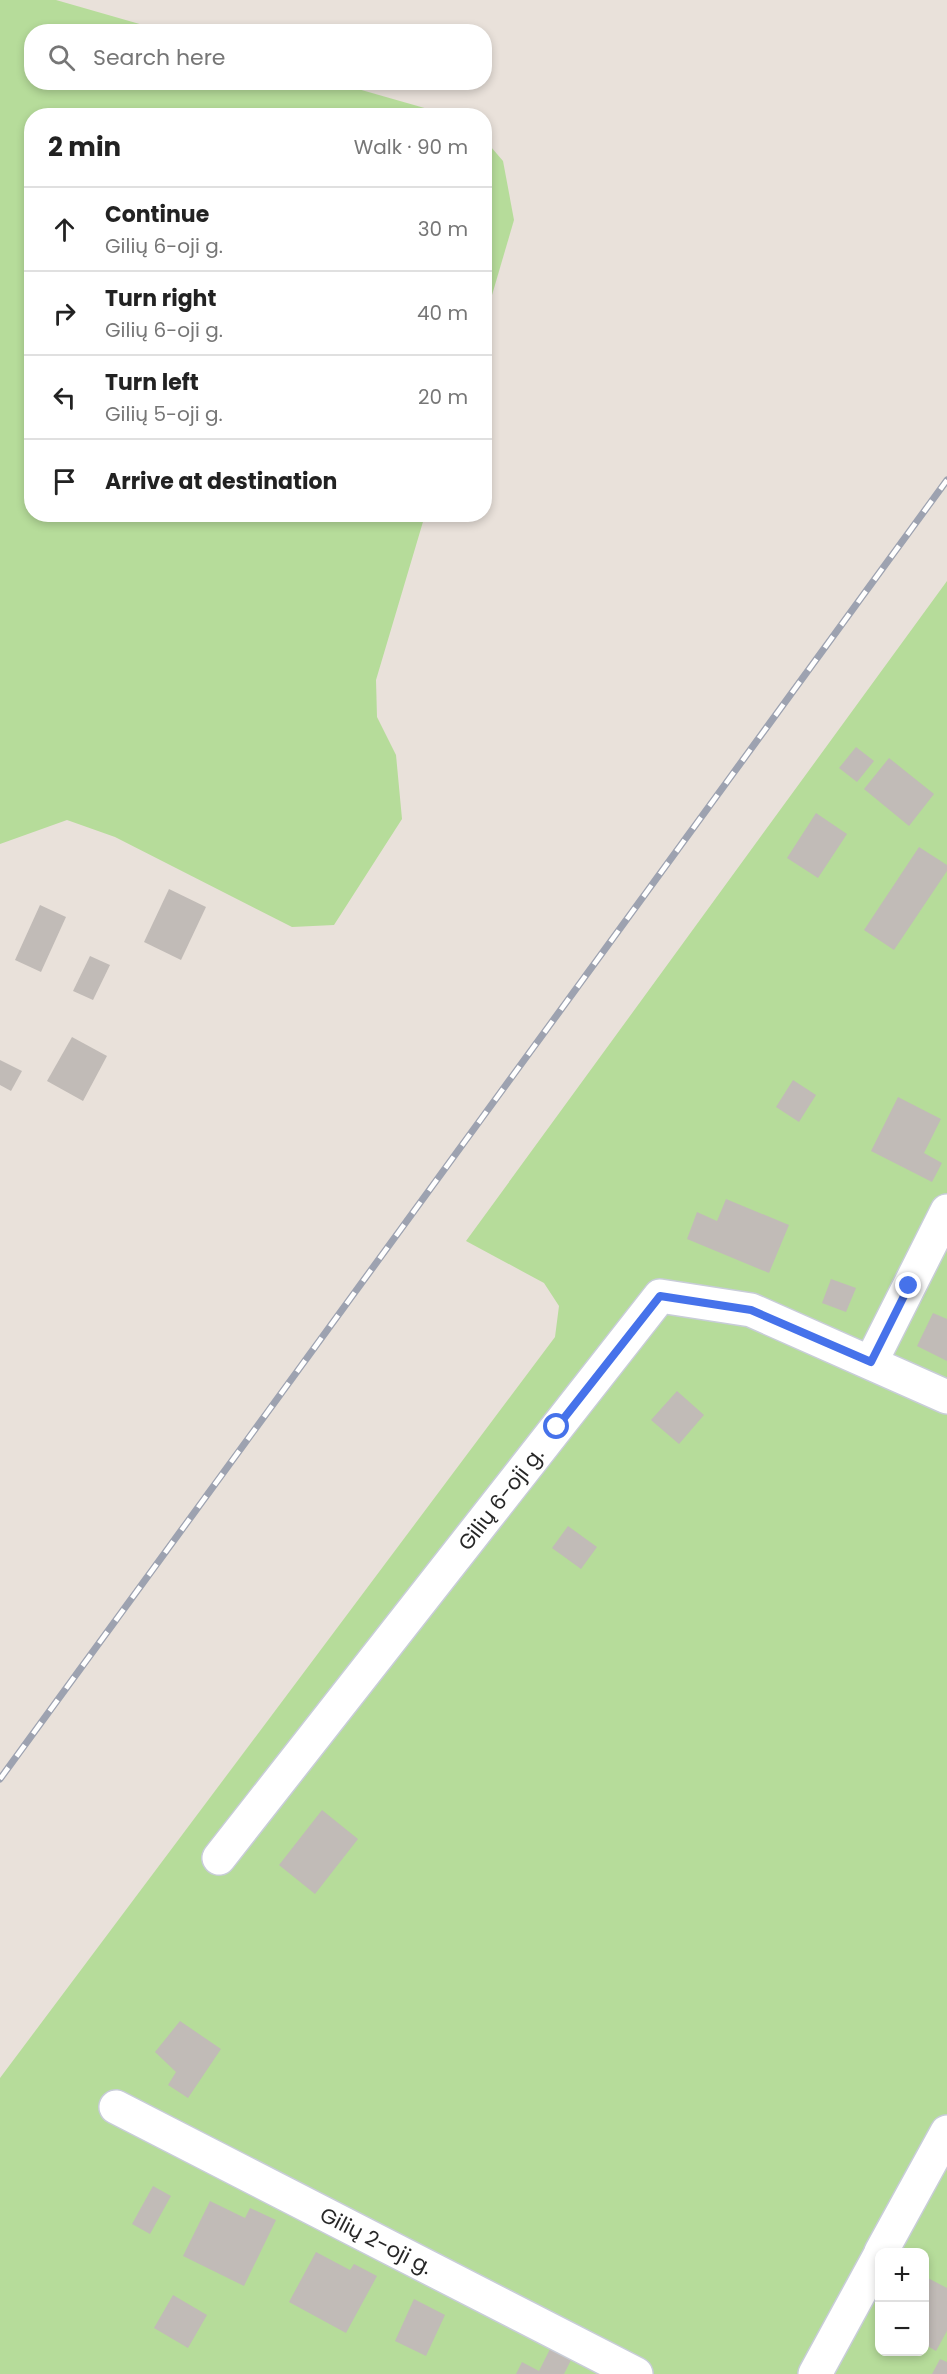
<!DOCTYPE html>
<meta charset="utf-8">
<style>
body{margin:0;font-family:Poppins,sans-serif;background:#f2f2f2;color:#222}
.controls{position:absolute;right:18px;bottom:18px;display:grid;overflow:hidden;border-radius:12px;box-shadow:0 3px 9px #0003}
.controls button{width:54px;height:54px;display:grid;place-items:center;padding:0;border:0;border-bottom:2px solid #e0e0e0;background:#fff;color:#222;font:30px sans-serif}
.stop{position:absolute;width:18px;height:18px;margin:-14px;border:4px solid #4672ea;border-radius:50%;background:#fff}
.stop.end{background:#4672ea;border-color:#fff;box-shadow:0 2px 6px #0008}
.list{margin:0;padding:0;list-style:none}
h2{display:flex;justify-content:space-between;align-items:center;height:78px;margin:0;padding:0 24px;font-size:26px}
h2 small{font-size:20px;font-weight:400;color:#767676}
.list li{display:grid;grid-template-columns:39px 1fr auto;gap:18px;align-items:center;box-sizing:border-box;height:84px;padding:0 24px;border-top:2px solid #e0e0e0}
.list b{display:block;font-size:22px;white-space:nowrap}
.list p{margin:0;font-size:20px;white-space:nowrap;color:#767676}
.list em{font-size:20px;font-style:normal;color:#767676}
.icon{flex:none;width:33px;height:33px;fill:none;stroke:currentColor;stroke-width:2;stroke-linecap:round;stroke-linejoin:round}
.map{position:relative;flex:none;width:947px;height:2374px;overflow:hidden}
.search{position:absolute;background:#fff;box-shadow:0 3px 9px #0003;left:24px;top:24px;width:468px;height:66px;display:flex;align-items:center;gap:15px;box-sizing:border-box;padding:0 21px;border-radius:24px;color:#767676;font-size:22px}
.panel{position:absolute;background:#fff;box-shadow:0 3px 9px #0003;left:24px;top:108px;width:468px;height:414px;border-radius:24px}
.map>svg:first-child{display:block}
</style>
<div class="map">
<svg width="947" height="2374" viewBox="0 0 947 2374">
<rect width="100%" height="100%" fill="#e9e1da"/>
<!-- green -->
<g fill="#b6dc9a" fill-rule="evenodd">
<path d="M 0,0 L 56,0 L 164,31 L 32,32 L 32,82 L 337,83 L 449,115 L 32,116 L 32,514 L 425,515 L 376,680 L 377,717 L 396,755 L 402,819 L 334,925 L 292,927 L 115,837 L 67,820 L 0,844 Z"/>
<path d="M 485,140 L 503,161 L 514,220 L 485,319 Z"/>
<path d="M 947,581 L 947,2374 L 0,2374 L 0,2078 L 555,1337 L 559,1306 L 544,1283 L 466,1241 ZM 880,2252 L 924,2252 L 924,2352 L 880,2352 Z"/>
</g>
<!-- building -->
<g fill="#c1bbb7">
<path d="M 856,747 L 874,761 L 857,782 L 839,768 Z"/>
<path d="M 889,758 L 934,794 L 909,826 L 864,789 Z"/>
<path d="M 816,813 L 847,834 L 818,878 L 787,858 Z"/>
<path d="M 919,847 L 947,865 L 947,871 L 894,950 L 864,930 Z"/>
<path d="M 169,889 L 206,907 L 181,960 L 144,942 Z"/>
<path d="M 40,905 L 66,917 L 41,972 L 15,960 Z"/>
<path d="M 90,956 L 110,965 L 93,1000 L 73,991 Z"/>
<path d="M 72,1037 L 107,1056 L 83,1101 L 47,1081 Z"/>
<path d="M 0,1060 L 22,1071 L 11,1091 L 0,1085 Z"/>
<path d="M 793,1080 L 816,1095 L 799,1122 L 776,1107 Z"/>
<path d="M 898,1097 L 941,1119 L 924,1153 L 942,1163 L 932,1182 L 871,1151 Z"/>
<path d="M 726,1199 L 789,1225 L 769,1273 L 687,1239 L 697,1212 L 717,1221 Z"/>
<path d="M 831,1279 L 856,1288 L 846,1312 L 822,1303 Z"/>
<path d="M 933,1313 L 947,1319 L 947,1361 L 917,1346 Z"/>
<path d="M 677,1391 L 704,1415 L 679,1444 L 651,1420 Z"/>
<path d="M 568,1526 L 597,1547 L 581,1569 L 552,1548 Z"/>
<path d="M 322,1810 L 358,1839 L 315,1894 L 279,1865 Z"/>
<path d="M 180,2021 L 221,2049 L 188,2098 L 168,2085 L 176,2072 L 155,2052 Z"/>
<path d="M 153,2186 L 171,2196 L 150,2234 L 132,2224 Z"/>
<path d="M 210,2201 L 245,2218 L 250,2208 L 276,2220 L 244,2286 L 183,2256 Z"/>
<path d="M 316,2252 L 350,2270 L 354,2264 L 377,2276 L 346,2333 L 289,2302 Z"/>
<path d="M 924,2276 L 947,2288 L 947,2331 L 936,2351 L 924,2344 Z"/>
<path d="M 173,2295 L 207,2315 L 188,2348 L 154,2328 Z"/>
<path d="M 414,2299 L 445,2315 L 426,2356 L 395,2341 Z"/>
<path d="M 550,2349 L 571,2360 L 564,2374 L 516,2374 L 522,2362 L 539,2371 Z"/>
<path d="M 940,2359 L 947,2362 L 947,2374 L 932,2374 Z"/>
</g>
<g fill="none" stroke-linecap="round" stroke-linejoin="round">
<defs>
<g id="minor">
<path d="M 871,1362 L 947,1211"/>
<path d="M 219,1858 L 660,1296 L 751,1310 L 947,1397"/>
<path d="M 116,2107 L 636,2374"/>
<path d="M 881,2252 L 947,2132"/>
<path d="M 815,2374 L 880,2255"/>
</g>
</defs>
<!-- minor casing -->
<use href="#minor" stroke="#c8cdd8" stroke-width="36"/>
<!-- minor -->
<use href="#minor" stroke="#fff" stroke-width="33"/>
<defs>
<path id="rail" d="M 0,1779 L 947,480"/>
</defs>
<!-- rail casing -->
<use href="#rail" stroke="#9da2b0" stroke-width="7"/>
<!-- rail -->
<use href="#rail" stroke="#fff" stroke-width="4.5" stroke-dasharray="14" stroke-linecap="butt"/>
</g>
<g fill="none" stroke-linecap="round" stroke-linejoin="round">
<!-- route -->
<path stroke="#4672ea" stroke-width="8" d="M 557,1427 L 660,1296 L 751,1310 L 871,1362 L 909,1286"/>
</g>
<g text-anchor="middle" stroke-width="4.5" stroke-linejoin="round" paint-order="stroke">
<!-- street labels -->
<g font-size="21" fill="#272727" stroke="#fff">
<text transform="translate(501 1499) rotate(-52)" y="7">Gilių 6-oji g.</text>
<text transform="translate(376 2241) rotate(27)" y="7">Gilių 2-oji g.</text>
</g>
</g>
</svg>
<div class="controls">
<button>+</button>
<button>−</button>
</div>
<div class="stop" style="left:557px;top:1427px"></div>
<div class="stop end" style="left:909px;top:1286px"></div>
<div class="search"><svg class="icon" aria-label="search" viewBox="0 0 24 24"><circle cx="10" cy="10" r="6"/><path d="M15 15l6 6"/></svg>Search here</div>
<section class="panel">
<h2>2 min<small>Walk · 90 m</small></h2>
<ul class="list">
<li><svg class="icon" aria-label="ahead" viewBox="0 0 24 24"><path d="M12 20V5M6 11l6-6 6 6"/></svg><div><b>Continue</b><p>Gilių 6-oji g.</p></div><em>30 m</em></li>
<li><svg class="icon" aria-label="right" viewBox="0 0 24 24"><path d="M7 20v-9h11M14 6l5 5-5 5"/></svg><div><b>Turn right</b><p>Gilių 6-oji g.</p></div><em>40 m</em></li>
<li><svg class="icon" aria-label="left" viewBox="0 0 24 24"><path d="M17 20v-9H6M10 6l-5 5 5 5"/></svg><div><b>Turn left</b><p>Gilių 5-oji g.</p></div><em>20 m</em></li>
<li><svg class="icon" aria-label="arrive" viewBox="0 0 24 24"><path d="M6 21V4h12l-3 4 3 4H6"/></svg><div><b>Arrive at destination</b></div></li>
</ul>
</section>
</div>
